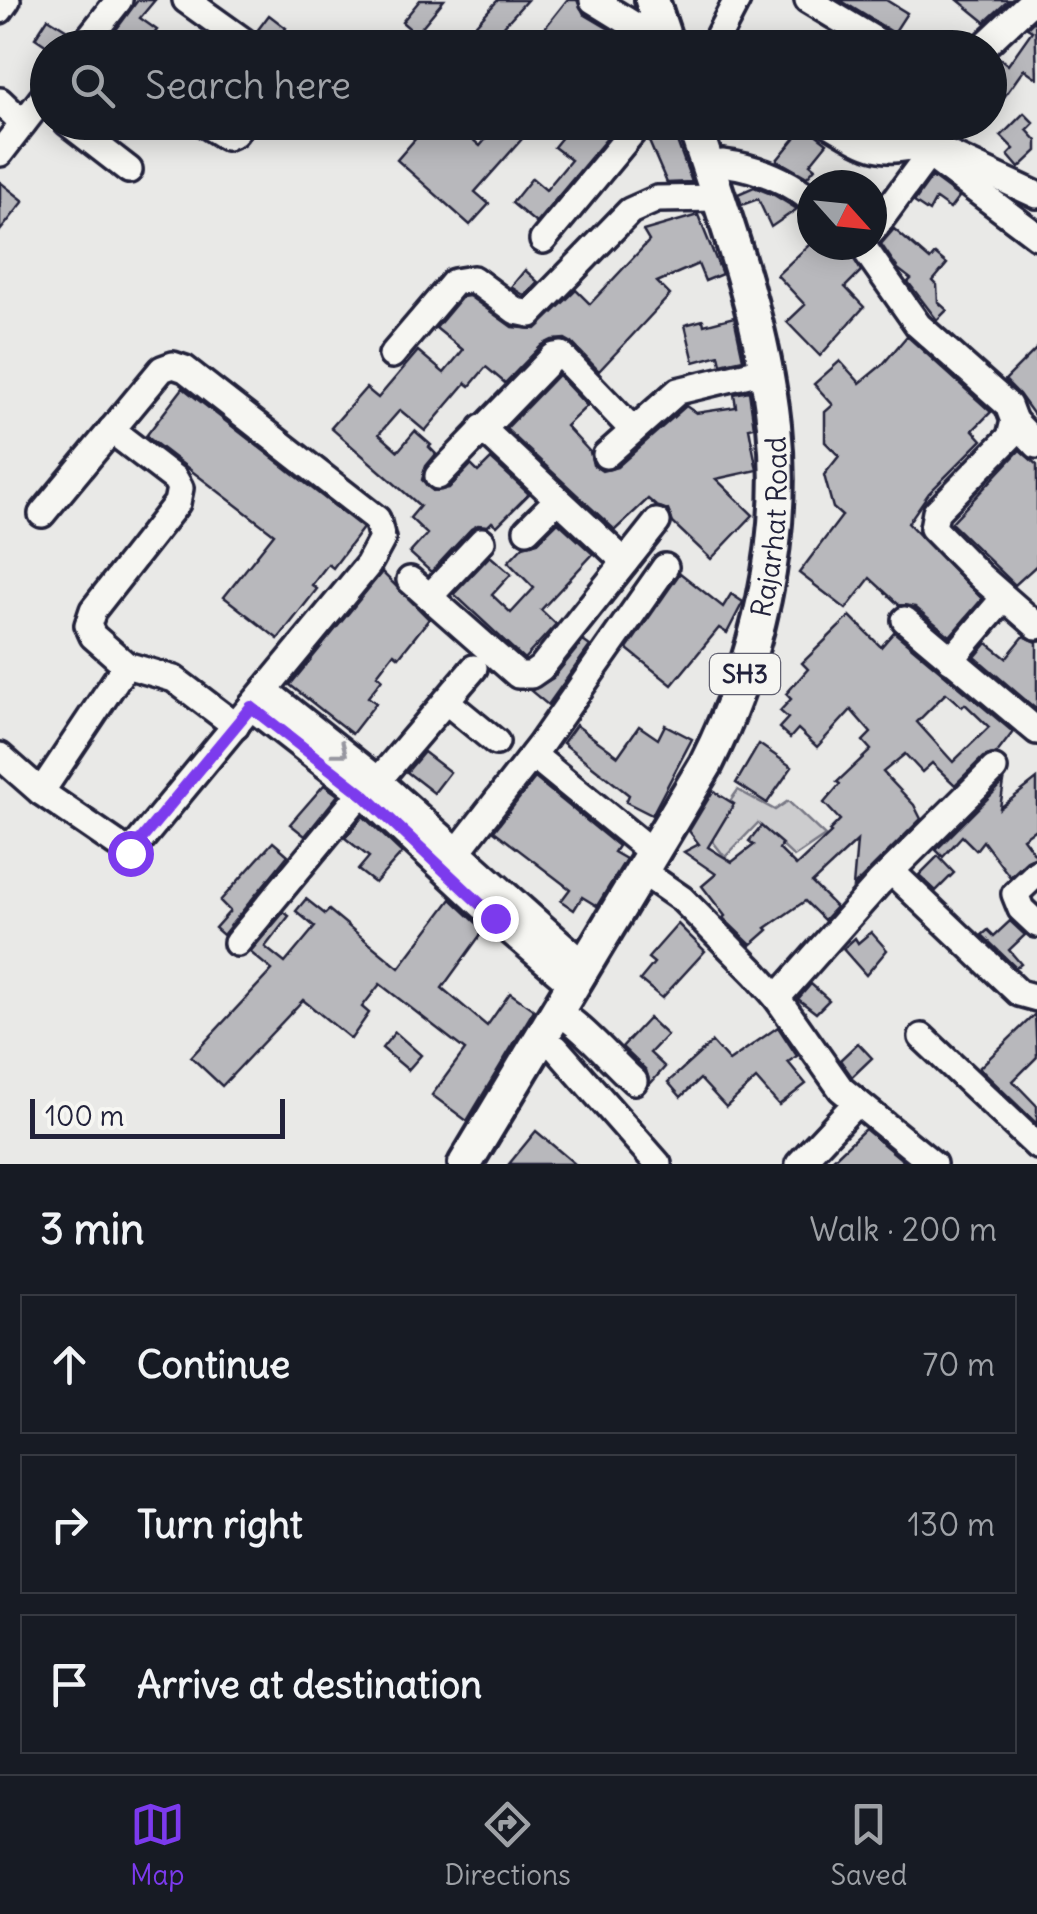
<!DOCTYPE html>
<meta charset="utf-8">
<style>
body{margin:0;font-family:Delius,sans-serif;background:#242831;color:#f1f3f6}
.compass{position:absolute;left:797px;top:170px;width:90px;height:90px;border-radius:50%;background:#171b24;box-shadow:0 5px 25px #0003;rotate:117deg}
.scale{position:absolute;left:30px;bottom:25px;width:255px;box-sizing:border-box;padding-left:10px;border:5px solid #22223b;border-top:0;font-size:28px;line-height:35px;white-space:nowrap;color:#22223b;-webkit-text-stroke:8px #f6f6f2;paint-order:stroke}
.stop{position:absolute;width:30px;height:30px;margin:-22px;border:8px solid #7c3aed;border-radius:50%;background:#fff}
.stop.end{background:#7c3aed;border-color:#fff;box-shadow:0 2px 10px #0008}
.list{margin:0;padding:0;list-style:none}
h2{display:flex;justify-content:space-between;align-items:center;height:130px;margin:0;padding:0 40px;font-size:42px}
h2 small{font-size:32px;font-weight:400;color:#9ea1a6}
.list li{display:grid;grid-template-columns:65px 1fr auto;gap:30px;align-items:center;box-sizing:border-box;height:140px;margin:0 20px 20px;padding:0 20px;border:2px solid #363941;border-radius:0px}
.list b{display:block;font-size:38px;white-space:nowrap}
.list em{font-size:32px;font-style:normal;color:#9ea1a6}
.icon{flex:none;width:55px;height:55px;fill:none;stroke:currentColor;stroke-width:2;stroke-linecap:round;stroke-linejoin:round}
.map{position:relative;flex:none;width:1037px;height:1164px;overflow:hidden}
.search{position:absolute;background:#171b24;box-shadow:0 5px 25px #0003;left:30px;right:30px;top:30px;height:110px;display:flex;align-items:center;gap:25px;box-sizing:border-box;padding:0 35px;border-radius:55px;color:#9ea1a6;font-size:38px}
.sheet{height:610px;background:#171b24}
nav{display:flex;justify-content:space-around;align-items:center;box-sizing:border-box;height:140px;border-top:2px solid #363941;background:#171b24;font-size:28px;color:#9ea1a6}
nav a{display:grid;justify-items:center;gap:5px}
nav .on{color:#7c3aed}
.map>svg:first-child{display:block}
</style>
<div class="map">
<svg width="1037" height="1164" viewBox="0 0 1037 1164">
<rect width="100%" height="100%" fill="#e9e9e7"/>
<filter id="ink" filterUnits="userSpaceOnUse"><feTurbulence type="fractalNoise" baseFrequency=".01" numOctaves="2"/><feDisplacementMap in="SourceGraphic" scale="20" xChannelSelector="R" yChannelSelector="G"/><feConvolveMatrix kernelMatrix="1 2 1 2 8 2 1 2 1" color-interpolation-filters="sRGB"/></filter>
<g filter="url(#ink)">
<!-- green -->
<path fill="#ccccce" stroke="#777784" stroke-width="2.5" d="M 738,790 L 775,810 L 788,801 L 825,836 L 794,857 L 758,823 L 725,857 L 707,834 Z"/>
<!-- building -->
<g fill="#b8b8bc" stroke="#22223b" stroke-width="2.5" fill-rule="evenodd">
<path d="M 138,0 L 155,0 L 140,18 L 157,30 L 144,48 L 123,48 L 110,38 Z"/>
<path d="M 420,0 L 444,0 L 416,34 L 402,22 Z"/>
<path d="M 498,0 L 527,0 L 486,46 L 470,31 Z"/>
<path d="M 567,0 L 577,0 L 584,14 L 626,39 L 620,48 L 529,48 Z"/>
<path d="M 840,0 L 886,0 L 907,13 L 894,33 Z"/>
<path d="M 958,0 L 1009,0 L 985,22 Z"/>
<path d="M 269,15 L 286,28 L 272,48 L 257,31 Z"/>
<path d="M 48,18 L 72,33 L 65,48 L 50,48 L 35,38 Z"/>
<path d="M 1035,20 L 1037,78 L 1024,69 L 990,117 L 990,62 L 997,56 L 1008,65 L 1032,31 L 1027,28 Z"/>
<path d="M 1024,113 L 1034,123 L 1027,130 L 1037,141 L 1037,151 L 1019,168 L 1008,155 L 1014,149 L 1001,136 Z"/>
<path d="M 430,122 L 453,122 L 480,146 L 500,122 L 537,122 L 475,192 L 489,204 L 470,225 L 397,160 Z"/>
<path d="M 557,122 L 614,122 L 605,134 L 608,137 L 536,223 L 512,203 L 532,178 L 546,190 L 571,160 L 554,147 L 567,131 Z"/>
<path d="M 657,122 L 670,122 L 692,182 L 667,183 L 648,139 Z"/>
<path d="M 805,126 L 827,143 L 810,164 L 815,168 L 807,177 L 777,160 Z"/>
<path d="M 932,177 L 959,197 L 950,209 L 936,199 L 929,212 L 914,202 Z"/>
<path d="M 0,182 L 24,201 L 0,231 Z"/>
<path d="M 754,187 L 774,195 L 797,209 L 771,227 L 758,199 L 742,205 L 738,194 Z"/>
<path d="M 698,215 L 722,274 L 705,281 L 698,264 L 657,282 L 670,295 L 599,371 L 572,343 L 565,339 L 552,340 L 542,345 L 505,383 L 486,367 L 470,386 L 466,383 L 425,431 L 400,410 L 379,434 L 398,451 L 415,431 L 431,445 L 429,447 L 436,454 L 426,466 L 422,480 L 433,491 L 449,488 L 471,465 L 478,472 L 491,459 L 529,494 L 497,526 L 492,522 L 488,526 L 478,525 L 471,529 L 431,572 L 410,553 L 427,534 L 410,518 L 420,506 L 331,428 L 366,388 L 378,398 L 418,351 L 444,373 L 463,350 L 436,328 L 462,297 L 469,296 L 512,327 L 536,329 L 576,290 L 590,304 L 649,241 L 643,231 Z"/>
<path d="M 894,229 L 930,260 L 935,254 L 947,264 L 933,281 L 937,285 L 938,302 L 947,310 L 937,320 L 908,282 L 911,279 L 898,269 L 881,244 Z"/>
<path d="M 809,245 L 846,245 L 861,271 L 845,287 L 864,307 L 820,356 L 787,322 L 805,305 L 777,275 Z"/>
<path d="M 525,270 L 538,282 L 525,296 L 511,287 Z"/>
<path d="M 734,317 L 743,359 L 721,364 L 719,355 L 694,362 L 685,325 L 703,320 L 704,325 Z"/>
<path d="M 907,336 L 991,412 L 973,430 L 982,440 L 929,493 L 908,523 L 982,599 L 950,636 L 915,607 L 899,605 L 870,578 L 846,609 L 799,573 L 842,516 L 833,508 L 824,475 L 839,456 L 825,442 L 825,412 L 833,405 L 814,384 L 840,361 L 860,383 L 883,364 Z"/>
<path d="M 1037,348 L 1037,419 L 1019,394 L 1005,380 Z"/>
<path d="M 558,375 L 587,406 L 566,426 L 590,452 L 593,465 L 602,471 L 617,467 L 686,406 L 696,413 L 736,407 L 734,394 L 749,391 L 754,427 L 749,428 L 757,470 L 716,479 L 753,515 L 711,559 L 673,523 L 668,510 L 656,506 L 648,499 L 615,530 L 506,429 Z"/>
<path d="M 183,388 L 363,528 L 333,568 L 328,564 L 312,585 L 317,589 L 278,639 L 224,597 L 274,534 L 146,436 Z"/>
<path d="M 1020,450 L 1037,465 L 1037,565 L 1015,585 L 951,523 Z"/>
<path d="M 558,522 L 593,554 L 541,610 L 556,624 L 524,659 L 454,594 L 490,556 L 511,574 L 492,595 L 511,613 L 534,588 L 508,562 L 523,546 L 538,542 Z"/>
<path d="M 382,572 L 429,619 L 399,657 L 394,653 L 377,675 L 382,679 L 368,697 L 376,703 L 352,734 L 290,685 Z"/>
<path d="M 680,573 L 723,607 L 731,594 L 743,602 L 727,633 L 719,628 L 672,685 L 627,649 Z"/>
<path d="M 850,616 L 881,647 L 894,632 L 1013,732 L 997,753 L 983,757 L 955,785 L 932,763 L 922,772 L 905,754 L 883,772 L 914,805 L 921,819 L 853,887 L 857,841 L 812,883 L 836,907 L 824,920 L 805,901 L 766,928 L 768,930 L 751,945 L 723,918 L 725,916 L 702,886 L 716,874 L 684,852 L 699,844 L 689,831 L 713,791 L 734,804 L 708,847 L 732,862 L 754,845 L 749,841 L 761,826 L 782,844 L 779,849 L 796,866 L 831,833 L 829,831 L 840,820 L 824,803 L 840,784 L 837,782 L 871,750 L 863,741 L 871,733 L 851,710 L 817,747 L 798,729 L 790,738 L 779,728 L 788,718 L 780,711 L 791,699 L 786,694 L 808,669 L 802,663 ZM 946,693 L 962,707 L 965,704 L 989,727 L 953,762 L 917,722 Z"/>
<path d="M 1024,636 L 1037,642 L 1037,710 L 975,657 L 987,643 L 1006,658 Z"/>
<path d="M 583,641 L 590,646 L 548,705 L 531,691 L 553,678 Z"/>
<path d="M 576,725 L 618,756 L 639,726 L 658,739 L 665,725 L 692,739 L 652,815 L 626,802 L 629,795 L 563,743 Z"/>
<path d="M 759,744 L 792,767 L 767,803 L 736,783 Z"/>
<path d="M 424,752 L 450,772 L 434,793 L 407,772 Z"/>
<path d="M 535,778 L 618,846 L 614,852 L 626,859 L 597,906 L 582,897 L 574,910 L 561,901 L 570,889 L 494,831 Z"/>
<path d="M 1037,779 L 1037,828 L 1023,838 L 1037,857 L 1027,861 L 1010,877 L 983,841 L 976,850 L 962,836 L 943,857 L 936,850 L 1004,782 L 1000,808 Z"/>
<path d="M 324,785 L 338,795 L 305,836 L 290,824 Z"/>
<path d="M 363,816 L 402,853 L 375,883 L 358,870 L 369,857 L 345,838 Z"/>
<path d="M 273,842 L 288,855 L 223,935 L 215,928 L 230,911 L 220,901 Z"/>
<path d="M 938,856 L 954,873 L 936,891 L 919,875 Z"/>
<path d="M 306,899 L 325,914 L 329,910 L 399,968 L 451,899 L 484,930 L 442,988 L 487,1026 L 510,993 L 534,1010 L 467,1121 L 432,1095 L 465,1050 L 380,984 L 362,1007 L 369,1013 L 351,1039 L 303,1000 L 222,1086 L 191,1057 L 272,970 L 250,952 L 284,912 L 289,916 L 265,947 L 285,963 L 315,927 L 296,911 Z"/>
<path d="M 1010,921 L 1025,935 L 1009,950 L 1021,964 L 1016,968 L 982,935 L 988,930 L 994,936 Z"/>
<path d="M 678,924 L 705,951 L 662,998 L 640,980 L 654,963 L 648,958 Z"/>
<path d="M 871,932 L 887,950 L 866,975 L 843,949 L 855,938 L 858,943 Z"/>
<path d="M 811,984 L 829,1000 L 816,1013 L 798,999 Z"/>
<path d="M 1035,1014 L 1037,1057 L 1013,1081 L 1037,1106 L 1037,1124 L 979,1068 Z"/>
<path d="M 649,1018 L 667,1035 L 650,1053 L 665,1067 L 650,1084 L 646,1070 L 622,1047 Z"/>
<path d="M 778,1027 L 797,1056 L 788,1062 L 806,1084 L 779,1105 L 756,1079 L 726,1107 L 700,1079 L 681,1097 L 668,1082 L 712,1042 L 729,1061 Z"/>
<path d="M 395,1032 L 421,1055 L 408,1070 L 382,1048 Z"/>
<path d="M 858,1043 L 872,1058 L 852,1077 L 840,1060 Z"/>
<path d="M 865,1129 L 900,1158 L 906,1164 L 828,1164 Z"/>
<path d="M 536,1131 L 575,1164 L 509,1164 Z"/>
</g>
<g fill="none" stroke-linecap="round" stroke-linejoin="round">
<defs>
<g id="minor">
<path d="M 186,0 L 253,48"/>
<path d="M 593,0 L 671,48"/>
<path d="M 808,0 L 888,48"/>
<path d="M 0,10 L 7,0"/>
<path d="M 81,48 L 119,0"/>
<path d="M 712,48 L 737,0"/>
<path d="M 982,48 L 1033,0"/>
<path d="M 0,101 L 23,123"/>
<path d="M 67,122 L 129,170"/>
<path d="M 202,122 L 226,137 L 235,133 L 242,122"/>
<path d="M 827,122 C 864,144 882,159 925,142 L 932,122"/>
<path d="M 942,151 L 1037,195"/>
<path d="M 0,153 L 48,91"/>
<path d="M 928,154 L 1037,236"/>
<path d="M 722,163 C 755,167 786,179 812,200"/>
<path d="M 872,231 L 934,147"/>
<path d="M 543,240 L 641,122"/>
<path d="M 862,245 L 918,325 L 1008,405 L 1014,421 L 1010,437 L 936,512 L 933,528 L 980,576 L 1037,626"/>
<path d="M 392,355 L 454,282 L 473,279 L 516,311 L 530,314 L 630,211 L 657,199 L 718,198"/>
<path d="M 1014,421 L 1037,445"/>
<path d="M 482,428 L 625,562"/>
<path d="M 111,430 L 175,479 L 180,488 L 177,503 L 93,610 L 88,625 L 93,636 L 126,665 L 174,679 L 236,726"/>
<path d="M 606,455 L 678,391 L 765,370"/>
<path d="M 438,476 L 554,356 L 561,355 L 633,430"/>
<path d="M 527,530 L 557,500"/>
<path d="M 410,580 L 518,675 L 531,675 L 541,668 L 657,522"/>
<path d="M 429,597 L 482,541"/>
<path d="M 905,620 L 1037,731"/>
<path d="M 951,660 L 1004,598"/>
<path d="M 265,690 L 378,780 L 586,966"/>
<path d="M 446,701 L 496,742"/>
<path d="M 251,707 L 365,796 L 495,918 L 574,986"/>
<path d="M 533,755 L 654,854"/>
<path d="M 0,756 L 41,792 L 126,665"/>
<path d="M 370,790 L 474,668"/>
<path d="M 41,792 L 130,853 L 368,565 L 382,539 L 377,519 L 185,369 L 173,365 L 162,369 L 42,514"/>
<path d="M 447,865 L 541,744 L 665,567"/>
<path d="M 891,871 L 1019,993 L 1037,998"/>
<path d="M 643,872 L 682,899 L 756,974 L 777,998 L 841,1089 L 933,1164"/>
<path d="M 1037,873 L 1015,894 L 1021,909 L 1037,924"/>
<path d="M 237,943 L 361,793"/>
<path d="M 777,998 L 879,883 L 994,769"/>
<path d="M 571,1021 C 594,1039 612,1061 634,1081"/>
<path d="M 922,1037 L 1037,1146"/>
<path d="M 556,1048 L 658,1164"/>
<path d="M 799,1164 L 857,1102"/>
</g>
<g id="major">
<path d="M 652,0 L 668,48"/>
<path id="s1" d="M 465,1164 L 706,764 C 758,660 786,541 774,425 C 763,321 726,220 693,122"/>
</g>
</defs>
<!-- minor casing -->
<use href="#minor" stroke="#22223b" stroke-width="32"/>
<!-- major casing -->
<use href="#major" stroke="#22223b" stroke-width="40"/>
<!-- minor -->
<use href="#minor" stroke="#f6f6f2" stroke-width="25"/>
<!-- major -->
<use href="#major" stroke="#f6f6f2" stroke-width="32"/>
</g>
<!-- one-way arrows -->
<defs><path id="oneway-chevron" d="M-2-3.5L2.5 0L-2 3.5" fill="none" stroke-width="1.6" stroke-linecap="round" stroke-linejoin="round" transform="scale(2.5)"/></defs>
<use stroke="#9797a0" href="#oneway-chevron" transform="translate(341 751) rotate(38)"/>
</g>
<g fill="none" stroke-linecap="round" stroke-linejoin="round" filter="url(#ink)">
<!-- route -->
<path stroke="#7c3aed" stroke-width="12" d="M 130,853 L 251,707 L 365,796 L 495,918"/>
</g>
<g text-anchor="middle" stroke-width="9" stroke-linejoin="round" paint-order="stroke">
<!-- shield labels -->
<rect fill="#f6f6f2" stroke="#626272" stroke-width="2.5" x="710" y="654" width="70" height="40" rx="8"/>
<g font-size="25" font-weight="bold" fill="#22223b">
<text x="745" y="683">SH3</text>
</g>
<!-- street labels -->
<g font-size="28" fill="#22223b" stroke="#f6f6f2">
<text dy="10" stroke="none"><textPath href="#s1" startOffset="715">Rajarhat Road</textPath></text>
</g>
</g>
</svg>
<svg class="compass" viewBox="-18 -18 36 36"><path d="M0-13l5 13h-10z" fill="#e53935"/><path d="M0 13l5-13h-10z" fill="#9ea1a6"/></svg>
<div class="scale">100 m</div>
<div class="stop" style="left:130px;top:853px"></div>
<div class="stop end" style="left:495px;top:918px"></div>
<div class="search"><svg class="icon" aria-label="search" viewBox="0 0 24 24"><circle cx="10" cy="10" r="6"/><path d="M15 15l6 6"/></svg>Search here</div>
</div>
<section class="sheet">
<h2>3 min<small>Walk · 200 m</small></h2>
<ul class="list">
<li><svg class="icon" aria-label="ahead" viewBox="0 0 24 24"><path d="M12 20V5M6 11l6-6 6 6"/></svg><div><b>Continue</b></div><em>70 m</em></li>
<li><svg class="icon" aria-label="right" viewBox="0 0 24 24"><path d="M7 20v-9h11M14 6l5 5-5 5"/></svg><div><b>Turn right</b></div><em>130 m</em></li>
<li><svg class="icon" aria-label="arrive" viewBox="0 0 24 24"><path d="M6 21V4h12l-3 4 3 4H6"/></svg><div><b>Arrive at destination</b></div></li>
</ul>
</section>
<nav>
<a class="on"><svg class="icon" aria-label="map" viewBox="0 0 24 24"><path d="M3 6l6-2 6 2 6-2v14l-6 2-6-2-6 2zM9 4v14M15 6v14"/></svg>Map</a>
<a><svg class="icon" aria-label="directions" viewBox="0 0 24 24"><path d="M12 3l9 9-9 9-9-9zM9 14v-3h6M13 9l2 2-2 2"/></svg>Directions</a>
<a><svg class="icon" aria-label="saved" viewBox="0 0 24 24"><path d="M7 4h10v16l-5-4-5 4z"/></svg>Saved</a>
</nav>
